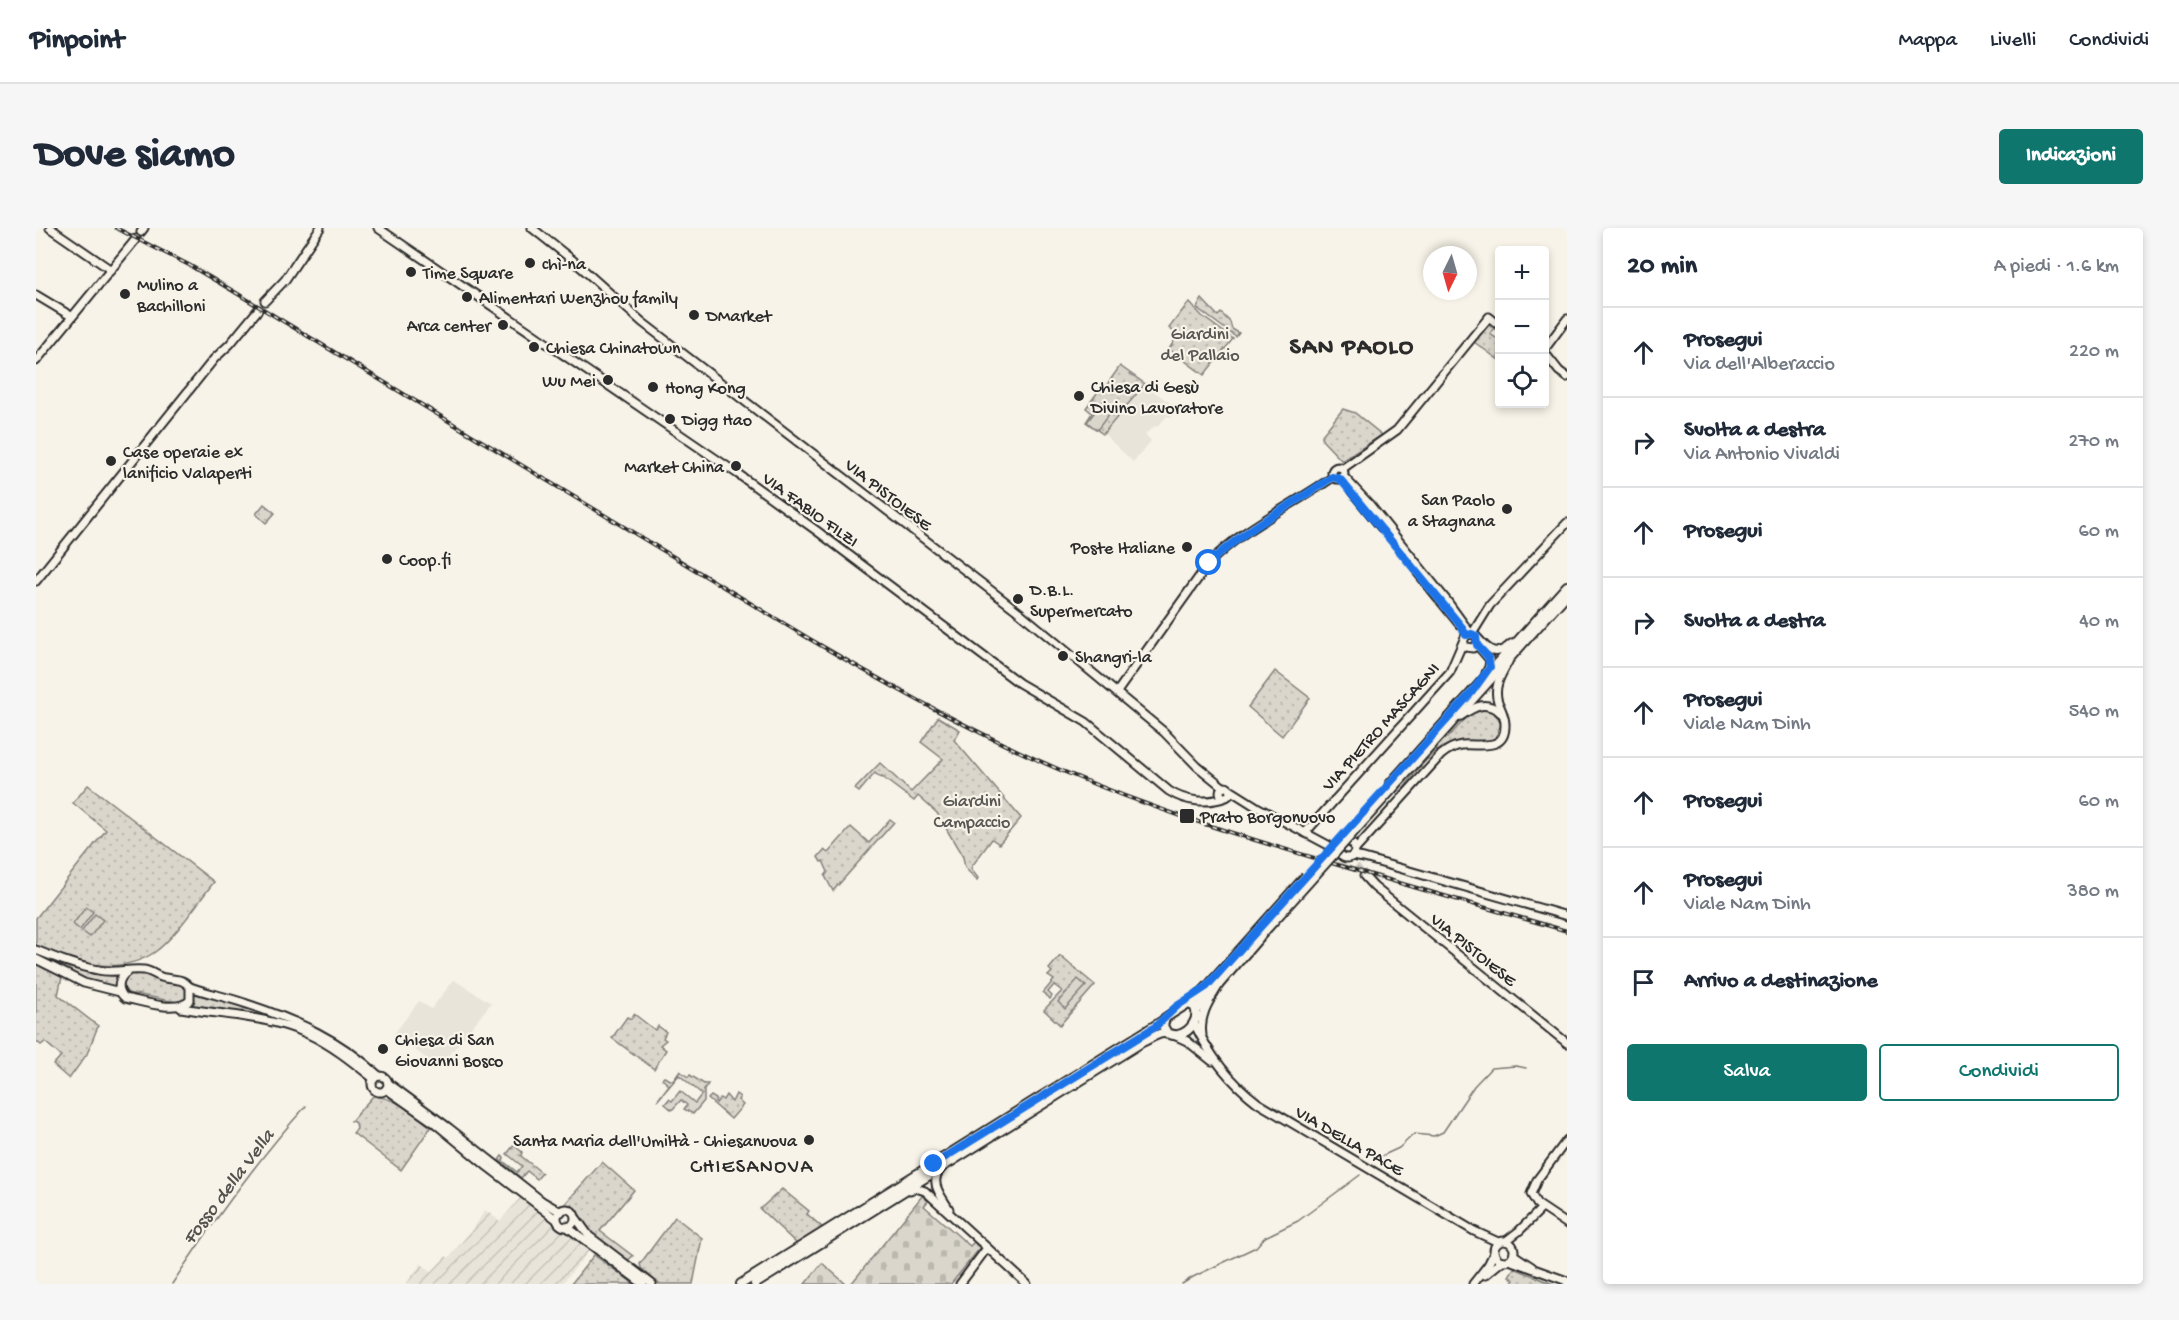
<!DOCTYPE html>
<html lang="it">
<meta charset="utf-8">
<style>
body{margin:0;font-family:"Gochi Hand",sans-serif;background:#f6f6f7;color:#1f2937}
.controls{position:absolute;right:18px;top:18px;display:grid;overflow:hidden;border-radius:6px;box-shadow:0 3px 9px #0003}
.controls button{width:54px;height:54px;display:grid;place-items:center;padding:0;border:0;border-bottom:2px solid #e0e1e3;background:#fff;color:#1f2937;font:30px sans-serif}
.compass{position:absolute;left:1387px;top:18px;width:54px;height:54px;border-radius:50%;background:#fff;box-shadow:0 3px 9px #0003;rotate:185deg}
.stop{position:absolute;width:18px;height:18px;margin:-14px;border:4px solid #1a73e8;border-radius:50%;background:#fff}
.stop.end{background:#1a73e8;border-color:#fff;box-shadow:0 2px 6px #0008}
.list{margin:0;padding:0;list-style:none}
h2{display:flex;justify-content:space-between;align-items:center;height:78px;margin:0;padding:0 24px;font-size:26px}
h2 small{font-size:20px;font-weight:400;color:#747a83}
.list li{display:grid;grid-template-columns:39px 1fr auto;gap:18px;align-items:center;box-sizing:border-box;height:90px;padding:0 24px;border-top:2px solid #e0e1e3}
.list b{display:block;font-size:22px;white-space:nowrap}
.list p{margin:0;font-size:20px;white-space:nowrap;color:#747a83}
.list em{font-size:20px;font-style:normal;color:#747a83}
.actions{display:flex;gap:12px;padding:18px 24px}
.actions a{flex:1;padding:14px 0;border:2px solid #0f766e;border-radius:6px;text-align:center;font-size:21px;color:#0f766e}
.actions .main{background:#0f766e;color:#fff}
.icon{flex:none;width:33px;height:33px;fill:none;stroke:currentColor;stroke-width:2;stroke-linecap:round;stroke-linejoin:round}
.map{position:relative;flex:none;width:1531px;height:1056px;overflow:hidden;border-radius:6px}
header{display:flex;align-items:center;gap:36px;box-sizing:border-box;height:84px;padding:0 30px;background:#fff;border-bottom:2px solid #e0e1e3}
header strong{font-size:28px}
nav{display:flex;gap:33px;margin-inline-start:auto;font-size:21px}
.intro{display:flex;align-items:center;justify-content:space-between;box-sizing:border-box;height:144px;padding:0 36px}
h1{margin:0;font-size:42px}
.button{padding:15px 27px;border-radius:6px;background:#0f766e;color:#fff;font-size:21px;font-weight:700}
main{display:flex;gap:36px;padding:0 36px}
aside{flex:1;background:#fff;border-radius:6px;box-shadow:0 3px 9px #0003}
.map>svg:first-child{display:block}
</style>
<header>
<strong>Pinpoint</strong>
<nav><a>Mappa</a><a>Livelli</a><a>Condividi</a></nav>
</header>
<div class="intro"><h1>Dove siamo</h1><a class="button">Indicazioni</a></div>
<main>
<div class="map">
<svg width="1531" height="1056" viewBox="0 0 1531 1056">
<defs>
<pattern id="industrial-furrows" width="10" height="10" patternUnits="userSpaceOnUse" patternTransform="scale(1.5)"><rect width="10" height="10" fill="#e8e4da"/><path d="M-1 1l2-2M0 10L10 0M9 11l2-2" fill="none" stroke="#c7c4bb"/></pattern>
<pattern id="green-dots" width="8" height="8" patternUnits="userSpaceOnUse" patternTransform="scale(1.5)"><rect width="8" height="8" fill="#dad6cc"/><path d="M2 2h.1M6 6h.1" fill="none" stroke="#bbb8af" stroke-width="1.8" stroke-linecap="round"/></pattern>
<pattern id="cemetery-stones" width="16" height="16" patternUnits="userSpaceOnUse" patternTransform="scale(1.5)"><rect width="16" height="16" fill="#dad6cc"/><path d="M2 7V4a2 2 0 0 1 4 0v3zM10 15v-3a2 2 0 0 1 4 0v3z" fill="#bbb8af"/></pattern>
</defs>
<rect width="100%" height="100%" fill="#f7f3e8"/>
<filter id="ink" filterUnits="userSpaceOnUse"><feTurbulence type="fractalNoise" baseFrequency=".0167" numOctaves="2"/><feDisplacementMap in="SourceGraphic" scale="12" xChannelSelector="R" yChannelSelector="G"/><feConvolveMatrix kernelMatrix="1 2 1 2 8 2 1 2 1" color-interpolation-filters="sRGB"/></filter>
<g filter="url(#ink)">
<!-- built -->
<g fill="#e8e4da">
<path d="M 1109,157 L 1141,180 L 1135,190 L 1131,188 L 1121,199 L 1119,198 L 1109,206 L 1115,213 L 1097,234 L 1068,206 Z"/>
<path d="M 418,752 L 455,775 L 403,840 L 358,806 L 383,773 L 395,781 Z"/>
</g>
<!-- industrial -->
<path fill="url(#industrial-furrows)" d="M 484,970 L 553,1023 L 526,1056 L 370,1056 L 385,1036 L 396,1043 L 410,1028 L 413,1030 L 441,995 L 449,982 L 464,993 Z"/>
<!-- green -->
<g fill="url(#green-dots)" stroke="#82807c" stroke-width="1.5">
<path d="M 1166,71 L 1182,88 L 1185,85 L 1194,94 L 1196,101 L 1203,105 L 1200,109 L 1161,80 Z"/>
<path d="M 1153,74 L 1166,88 L 1197,111 L 1168,147 L 1133,121 L 1142,107 L 1133,100 Z"/>
<path d="M 1453,97 L 1458,100 L 1454,106 L 1463,112 L 1463,132 L 1438,114 Z"/>
<path d="M 1084,138 L 1109,156 L 1067,206 L 1050,194 L 1056,185 L 1050,180 L 1067,157 L 1070,158 Z"/>
<path d="M 1307,181 L 1319,185 L 1346,207 L 1306,233 L 1286,212 L 1286,207 Z"/>
<path d="M 228,276 L 239,285 L 230,295 L 220,286 Z"/>
<path d="M 1239,443 L 1274,470 L 1246,508 L 1212,479 Z"/>
<path d="M 1444,479 L 1459,483 L 1465,496 L 1460,510 C 1447,518 1437,511 1424,513 C 1395,519 1382,542 1365,564 L 1362,561 L 1405,511 L 1411,510 L 1439,481 Z"/>
<path d="M 902,489 L 924,502 L 918,512 L 985,590 L 963,616 L 956,611 L 936,638 L 935,641 L 942,650 L 941,652 L 929,640 L 927,629 L 901,585 L 882,568 L 878,573 L 846,549 L 845,550 L 839,545 L 823,564 L 819,561 L 844,535 L 875,564 L 907,531 L 885,514 Z"/>
<path d="M 52,557 L 178,654 C 162,674 139,710 119,724 C 82,749 37,735 0,718 L 0,690 L 70,602 L 37,575 Z"/>
<path d="M 854,591 L 858,594 L 797,663 L 789,648 L 792,644 L 787,633 L 785,634 L 782,629 L 788,622 L 792,625 L 815,599 L 833,615 Z"/>
<path d="M 1024,728 L 1059,757 L 1024,797 L 1008,782 L 1026,763 L 1018,757 L 1012,764 L 1016,768 L 1014,771 L 1007,765 L 1018,752 L 1012,748 L 1016,744 L 1013,741 Z"/>
<path d="M 7,730 L 53,744 L 82,748 L 79,760 L 55,755 Z"/>
<path d="M 0,735 L 26,749 L 22,767 L 62,798 L 51,826 L 33,851 L 17,837 L 25,828 L 9,814 L 5,817 L 0,813 Z"/>
<path d="M 105,744 L 143,753 L 152,761 L 152,772 C 137,778 111,765 93,766 L 88,760 L 88,755 L 92,747 Z"/>
<path d="M 158,764 L 240,790 L 240,792 L 153,779 L 157,772 Z"/>
<path d="M 598,786 L 619,802 L 622,798 L 630,804 L 627,810 L 630,812 L 624,817 L 630,822 L 618,841 L 576,810 L 591,789 L 595,791 Z"/>
<path d="M 644,843 L 652,849 L 654,847 L 668,856 L 672,856 L 668,862 L 668,873 L 657,886 L 648,881 L 651,877 L 645,872 L 636,882 L 629,876 L 633,871 L 636,873 L 644,863 L 659,875 L 666,866 L 643,847 L 621,873 L 633,857 L 626,851 L 628,849 L 637,853 Z"/>
<path d="M 700,866 L 704,869 L 702,872 L 707,877 L 695,891 L 672,871 L 675,868 L 680,871 L 679,873 L 680,875 L 684,870 L 687,872 L 690,867 L 696,874 Z"/>
<path d="M 337,868 C 364,871 375,884 395,899 L 365,942 L 317,905 L 321,901 L 320,895 L 315,893 Z"/>
<path d="M 478,917 L 486,924 L 485,928 L 506,945 L 501,951 L 491,943 L 485,950 L 463,932 L 466,928 L 468,930 L 467,933 L 481,944 L 486,938 L 471,926 Z"/>
<path d="M 566,934 L 598,962 L 564,1003 L 597,1028 L 592,1032 L 553,1003 L 539,980 L 531,978 L 526,979 Z"/>
<path d="M 746,961 L 773,983 L 771,986 L 787,1000 L 761,1016 L 724,981 Z"/>
<path d="M 639,989 L 666,1010 L 657,1056 L 623,1056 L 605,1040 L 604,1036 Z"/>
<path d="M 558,1027 L 594,1053 L 597,1056 L 535,1056 Z"/>
<path d="M 1478,1040 L 1517,1056 L 1475,1056 L 1478,1052 L 1473,1048 Z"/>
</g>
<!-- cemetery -->
<g fill="url(#cemetery-stones)" stroke="#82807c" stroke-width="1.5">
<path d="M 886,968 L 892,973 L 888,978 L 934,1018 L 938,1014 L 944,1020 L 915,1056 L 815,1056 Z"/>
<path d="M 786,1035 L 810,1056 L 769,1056 Z"/>
</g>
<!-- pitch -->
<g fill="#dad6cc" stroke="#82807c" stroke-width="1.5">
<path d="M 1067,173 L 1077,181 L 1061,202 L 1051,194 Z"/>
<path d="M 50,679 L 57,684 L 44,702 L 37,696 Z"/>
<path d="M 59,686 L 67,692 L 54,709 L 46,703 Z"/>
<path d="M 1042,751 L 1050,758 L 1029,781 L 1022,774 Z"/>
</g>
<g fill="none" stroke-linecap="round" stroke-linejoin="round">
<!-- stream -->
<g stroke="#7a7874" stroke-width="1.5">
<path d="M 1337,932 L 1363,920 L 1378,906 L 1398,908 L 1407,904 L 1438,858 L 1455,840 L 1480,838 L 1490,840"/>
<path d="M 136,1056 C 177,994 220,933 270,878"/>
<path d="M 1146,1056 L 1157,1049 L 1220,1019 L 1229,1009 L 1262,993 L 1324,947"/>
</g>
<!-- secondary-tunnel -->
<path stroke="#cecbc2" stroke-width="7" stroke-dasharray="7 3.5" stroke-linecap="butt" d="M 1320,638 L 1328,648"/>
<defs>
<g id="secondary">
<path d="M 14,0 L 75,42"/>
<path d="M 342,0 L 702,246 L 781,303 L 983,455 L 1050,494 L 1133,563 C 1150,574 1171,576 1190,569"/>
<path d="M 496,0 L 539,34 L 606,94 L 983,384 L 1128,504 L 1161,538 L 1187,559"/>
<path d="M 105,4 L 108,0"/>
<path d="M 0,67 L 35,88"/>
<path d="M 229,73 L 249,52 L 284,0"/>
<path d="M 1508,122 L 1531,91"/>
<path d="M 1508,124 L 1523,143 L 1531,149"/>
<path d="M 0,133 L 100,11"/>
<circle cx="1302" cy="245" r="6"/>
<path d="M 1306,241 L 1361,202 L 1453,89 L 1464,98"/>
<path d="M 1307,248 L 1334,277 L 1411,373 L 1435,406"/>
<path d="M 1316,263 L 1345,299"/>
<path d="M 1382,345 L 1424,397"/>
<path d="M 0,353 L 178,131 L 194,116 L 222,82"/>
<path d="M 1436,406 L 1454,377 L 1531,295"/>
<path d="M 1441,417 L 1454,432 L 1453,439 L 1450,445"/>
<path d="M 1430,419 L 1437,420 L 1441,417"/>
<path d="M 1081,464 L 1173,335 C 1208,299 1256,278 1297,249"/>
<path d="M 1425,488 C 1439,478 1450,472 1465,485"/>
<circle cx="1189" cy="564" r="5"/>
<path d="M 1194,562 L 1221,579 L 1292,617"/>
<path d="M 1269,605 L 1414,444 L 1430,407 L 1438,406 C 1450,419 1458,432 1475,416"/>
<circle cx="1311" cy="622" r="8"/>
<path d="M 1319,622 L 1405,527 C 1411,522 1418,518 1426,517 C 1442,515 1470,525 1469,496 C 1469,488 1465,481 1462,474 C 1457,459 1465,447 1472,434"/>
<path d="M 1316,628 L 1328,630 L 1531,688"/>
<path d="M 1328,648 L 1338,659 L 1531,815"/>
<path d="M 0,722 C 20,730 40,738 62,742 C 79,746 92,740 108,742 C 116,743 121,749 129,750 C 140,752 146,750 154,759 L 154,772 C 142,786 105,773 89,770 C 80,762 82,750 91,744"/>
<path d="M 0,731 L 48,755 L 84,764"/>
<path d="M 154,759 C 173,766 192,769 211,776 C 260,792 305,812 343,848"/>
<path d="M 145,780 C 187,787 233,788 272,806 C 296,817 318,835 338,851"/>
<path d="M 1158,795 C 1174,828 1193,853 1222,875 L 1438,1003 L 1462,1014"/>
<path d="M 1138,807 L 1151,813 L 1176,833"/>
<path d="M 1166,807 C 1163,787 1173,773 1183,757"/>
<circle cx="344" cy="856" r="8"/>
<path d="M 352,855 L 413,900 L 506,973 L 525,984"/>
<path d="M 350,861 L 400,896 L 452,939 L 520,991"/>
<path d="M 1531,912 L 1501,952 L 1495,966 L 1501,976 L 1531,996"/>
<path d="M 905,941 C 892,954 906,969 913,981"/>
<path d="M 874,962 L 880,960 L 889,963 L 991,1056"/>
<circle cx="530" cy="990" r="9"/>
<path d="M 540,990 L 553,1008 L 616,1056"/>
<path d="M 530,998 L 607,1056"/>
<circle cx="1468" cy="1023" r="10"/>
<path d="M 1470,1013 L 1483,1003 L 1506,980"/>
<path d="M 1478,1027 L 1496,1039"/>
<path d="M 1473,1032 L 1531,1053"/>
<path d="M 1449,1047 L 1466,1033"/>
<path d="M 924,1056 L 951,1020"/>
<path d="M 1437,1056 L 1452,1037 L 1458,1025"/>
</g>
<g id="primary">
<path d="M 1354,556 L 1531,358"/>
<path d="M 1358,559 L 1531,366"/>
<path d="M 1154,776 L 1163,768 L 1229,694"/>
<path d="M 1161,782 L 1173,764 L 1184,755 L 1233,698"/>
<path d="M 705,1056 L 1128,792"/>
<path d="M 719,1056 L 1106,814 C 1113,811 1121,805 1128,805 C 1133,805 1137,808 1142,807 C 1155,804 1165,789 1158,778 L 1151,776 L 1129,790 L 1127,798 L 1131,805"/>
</g>
</defs>
<!-- secondary casing -->
<use href="#secondary" stroke="#2b2b2b" stroke-width="11"/>
<!-- primary casing -->
<use href="#primary" stroke="#2b2b2b" stroke-width="12"/>
<!-- secondary -->
<use href="#secondary" stroke="#f7f3e8" stroke-width="7"/>
<!-- primary -->
<use href="#primary" stroke="#f7f3e8" stroke-width="8"/>
<defs>
<path id="rail" d="M 80,0 L 153,37 L 197,63 L 772,410 C 856,459 940,506 1029,544 C 1111,579 1197,606 1282,631 C 1365,656 1448,679 1531,703"/>
</defs>
<!-- rail casing -->
<use href="#rail" stroke="#2b2b2b" stroke-width="4"/>
<!-- rail -->
<use href="#rail" stroke="#f7f3e8" stroke-width="1.5" stroke-dasharray="4.5" stroke-linecap="butt"/>
<defs>
<g id="primary-bridge">
<path d="M 1229,694 L 1270,648"/>
<path d="M 1233,698 L 1358,559"/>
</g>
</defs>
<!-- primary-bridge casing -->
<use href="#primary-bridge" stroke="#2b2b2b" stroke-width="12" stroke-linecap="butt"/>
<!-- primary-bridge -->
<use href="#primary-bridge" stroke="#f7f3e8" stroke-width="8"/>
</g>
</g>
<g fill="none" stroke-linecap="round" stroke-linejoin="round" filter="url(#ink)">
<!-- route -->
<path stroke="#1a73e8" stroke-width="8" d="M 898,936 L 1119,799 L 1141,778 L 1170,759 L 1436,464 L 1454,439 L 1452,429 L 1441,417 L 1440,408 L 1436,406 L 1430,407 L 1425,398 L 1304,251 L 1296,249 C 1256,278 1209,300 1173,335"/>
</g>
<!-- markers -->
<g fill="#2b2b2b" stroke="#f7f3e8" stroke-width="2">
<circle cx="494" cy="35" r="6"/>
<circle cx="375" cy="44" r="6"/>
<circle cx="89" cy="66" r="6"/>
<circle cx="431" cy="69" r="6"/>
<circle cx="658" cy="87" r="6"/>
<circle cx="467" cy="97" r="6"/>
<circle cx="498" cy="119" r="6"/>
<circle cx="572" cy="152" r="6"/>
<circle cx="617" cy="159" r="6"/>
<circle cx="1043" cy="168" r="6"/>
<circle cx="634" cy="191" r="6"/>
<circle cx="75" cy="233" r="6"/>
<circle cx="700" cy="238" r="6"/>
<circle cx="1471" cy="281" r="6"/>
<circle cx="1151" cy="319" r="6"/>
<circle cx="351" cy="331" r="6"/>
<circle cx="982" cy="371" r="6"/>
<circle cx="1027" cy="428" r="6"/>
<rect x="1143" y="580" width="16" height="16" rx="3"/>
<circle cx="347" cy="821" r="6"/>
<circle cx="773" cy="912" r="6"/>
</g>
<g text-anchor="middle" stroke-width="4.5" stroke-linejoin="round" paint-order="stroke">
<!-- poi labels -->
<g font-size="18" fill="#2b2b2b" stroke="#f7f3e8" text-anchor="start">
<text x="506" y="41">chì-na</text>
<text x="387" y="50">Time Square</text>
<text x="101" y="62">Mulino a<tspan x="101" dy="21">Bachilloni</tspan></text>
<text x="443" y="75">Alimentari Wenzhou family</text>
<text x="670" y="93">DMarket</text>
<text x="455" y="103" text-anchor="end">Arca center</text>
<text x="510" y="125">Chiesa Chinatown</text>
<text x="560" y="158" text-anchor="end">Wu Mei</text>
<text x="1055" y="164">Chiesa di Gesù<tspan x="1055" dy="21">Divino Lavoratore</tspan></text>
<text x="629" y="165">Hong Kong</text>
<text x="646" y="197">Digg Hao</text>
<text x="87" y="229">Case operaie ex<tspan x="87" dy="21">lanificio Valaperti</tspan></text>
<text x="688" y="244" text-anchor="end">Market China</text>
<text x="1459" y="277" text-anchor="end">San Paolo<tspan x="1459" dy="21">a Stagnana</tspan></text>
<text x="1139" y="325" text-anchor="end">Poste Italiane</text>
<text x="363" y="337">Coop.fi</text>
<text x="994" y="367">D.B.L.<tspan x="994" dy="21">Supermercato</tspan></text>
<text x="1039" y="434">Shangri-la</text>
<text x="1164" y="594">Prato Borgonuovo</text>
<text x="359" y="817">Chiesa di San<tspan x="359" dy="21">Giovanni Bosco</tspan></text>
<text x="761" y="918" text-anchor="end">Santa Maria dell'Umiltà - Chiesanuova</text>
</g>
<!-- park labels -->
<g font-size="18" fill="#575653" stroke="#f7f3e8">
<text x="1164" y="111">Giardini<tspan x="1164" dy="21">del Pallaio</tspan></text>
<text x="936" y="578">Giardini<tspan x="936" dy="21">Campaccio</tspan></text>
</g>
<!-- street labels -->
<g font-size="18" fill="#2b2b2b" stroke="#f7f3e8">
<text transform="translate(853 266) rotate(38)" y="6">VIA PISTOIESE</text>
<text transform="translate(775 281) rotate(36)" y="6">VIA FABIO FILZI</text>
<text transform="translate(1344 498) rotate(-48)" y="6">VIA PIETRO MASCAGNI</text>
<text transform="translate(1438 721) rotate(39)" y="6">VIA PISTOIESE</text>
<text transform="translate(1314 912) rotate(30)" y="6">VIA DELLA PACE</text>
</g>
<!-- neighbourhood labels -->
<g font-size="20" letter-spacing="1.5" fill="#2b2b2b" stroke="#f7f3e8">
<text x="716" y="944">CHIESANOVA</text>
</g>
<!-- water labels -->
<g font-size="20" font-style="italic" fill="#53524f" stroke="#f7f3e8">
<text transform="translate(191 958) rotate(-53)" y="7">Fosso della Vella</text>
</g>
<!-- district labels -->
<g font-size="24" font-weight="bold" letter-spacing="1.5" fill="#2b2b2b" stroke="#f7f3e8">
<text x="1316" y="125">SAN PAOLO</text>
</g>
</g>
</svg>
<div class="controls">
<button>+</button>
<button>−</button>
<button><svg class="icon" aria-label="locate" viewBox="0 0 24 24"><circle cx="12" cy="12" r="6"/><path d="M12 2v4M12 18v4M2 12h4M18 12h4"/></svg></button>
</div>
<svg class="compass" viewBox="-18 -18 36 36"><path d="M0-13l5 13h-10z" fill="#e53935"/><path d="M0 13l5-13h-10z" fill="#747a83"/></svg>
<div class="stop" style="left:1173px;top:335px"></div>
<div class="stop end" style="left:898px;top:936px"></div>
</div>
<aside>
<h2>20 min<small>A piedi · 1.6 km</small></h2>
<ul class="list">
<li><svg class="icon" aria-label="ahead" viewBox="0 0 24 24"><path d="M12 20V5M6 11l6-6 6 6"/></svg><div><b>Prosegui</b><p>Via dell'Alberaccio</p></div><em>220 m</em></li>
<li><svg class="icon" aria-label="right" viewBox="0 0 24 24"><path d="M7 20v-9h11M14 6l5 5-5 5"/></svg><div><b>Svolta a destra</b><p>Via Antonio Vivaldi</p></div><em>270 m</em></li>
<li><svg class="icon" aria-label="ahead" viewBox="0 0 24 24"><path d="M12 20V5M6 11l6-6 6 6"/></svg><div><b>Prosegui</b></div><em>60 m</em></li>
<li><svg class="icon" aria-label="right" viewBox="0 0 24 24"><path d="M7 20v-9h11M14 6l5 5-5 5"/></svg><div><b>Svolta a destra</b></div><em>40 m</em></li>
<li><svg class="icon" aria-label="ahead" viewBox="0 0 24 24"><path d="M12 20V5M6 11l6-6 6 6"/></svg><div><b>Prosegui</b><p>Viale Nam Dinh</p></div><em>540 m</em></li>
<li><svg class="icon" aria-label="ahead" viewBox="0 0 24 24"><path d="M12 20V5M6 11l6-6 6 6"/></svg><div><b>Prosegui</b></div><em>60 m</em></li>
<li><svg class="icon" aria-label="ahead" viewBox="0 0 24 24"><path d="M12 20V5M6 11l6-6 6 6"/></svg><div><b>Prosegui</b><p>Viale Nam Dinh</p></div><em>380 m</em></li>
<li><svg class="icon" aria-label="arrive" viewBox="0 0 24 24"><path d="M6 21V4h12l-3 4 3 4H6"/></svg><div><b>Arrivo a destinazione</b></div></li>
</ul>
<div class="actions"><a class="main">Salva</a><a>Condividi</a></div>
</aside>
</main>
